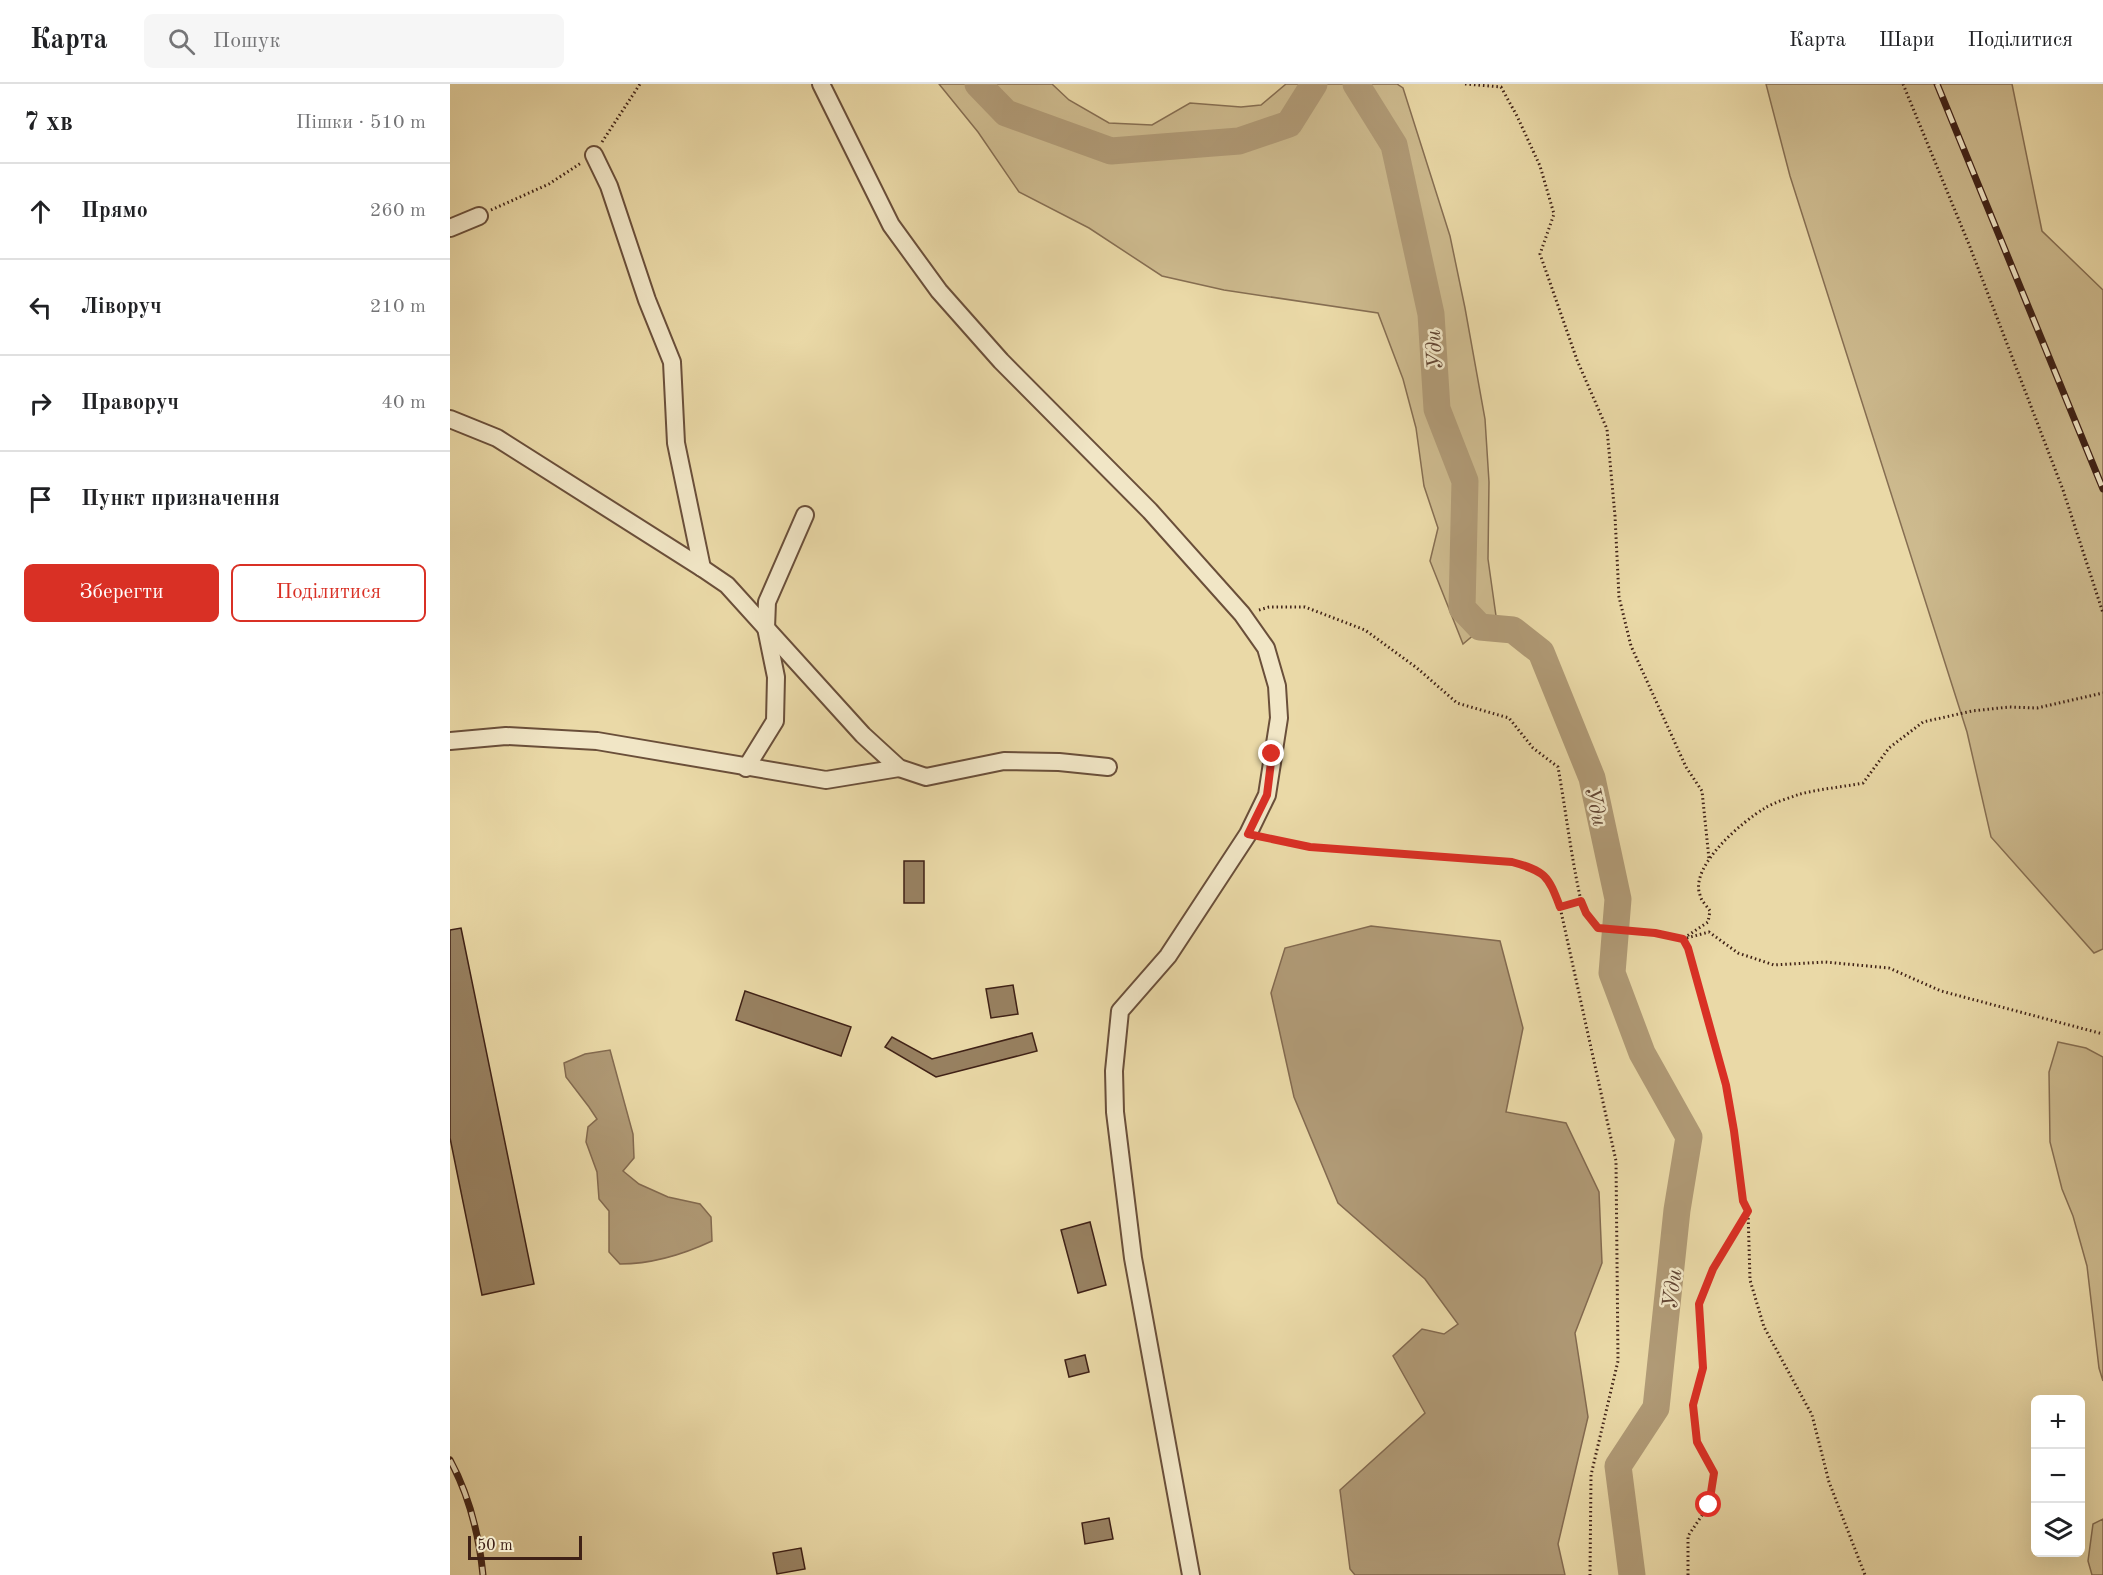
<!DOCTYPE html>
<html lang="uk">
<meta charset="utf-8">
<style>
body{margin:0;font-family:"Old Standard TT",serif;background:#f6f6f6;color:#202124}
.controls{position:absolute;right:18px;bottom:18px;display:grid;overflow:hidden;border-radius:9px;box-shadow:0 6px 24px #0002}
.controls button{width:54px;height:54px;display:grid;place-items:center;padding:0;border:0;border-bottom:2px solid #e0e0e0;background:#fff;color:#202124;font:30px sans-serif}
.scale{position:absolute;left:18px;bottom:15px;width:114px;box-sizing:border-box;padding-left:6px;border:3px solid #3f2116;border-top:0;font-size:16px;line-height:21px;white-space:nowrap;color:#3f2116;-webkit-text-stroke:4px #f1e6c6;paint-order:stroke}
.stop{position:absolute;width:18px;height:18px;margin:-14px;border:4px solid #d93025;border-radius:50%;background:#fff}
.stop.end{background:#d93025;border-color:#fff;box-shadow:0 2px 6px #0008}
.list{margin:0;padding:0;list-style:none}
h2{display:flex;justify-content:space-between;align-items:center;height:78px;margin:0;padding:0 24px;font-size:26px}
h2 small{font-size:20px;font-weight:400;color:#757577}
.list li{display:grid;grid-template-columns:39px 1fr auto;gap:18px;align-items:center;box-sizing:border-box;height:96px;padding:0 24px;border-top:2px solid #e0e0e0}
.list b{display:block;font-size:22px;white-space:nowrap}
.list em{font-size:20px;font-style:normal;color:#757577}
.actions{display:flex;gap:12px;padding:18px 24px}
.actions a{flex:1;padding:14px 0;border:2px solid #d93025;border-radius:9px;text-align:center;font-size:21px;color:#d93025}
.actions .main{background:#d93025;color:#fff}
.icon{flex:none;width:33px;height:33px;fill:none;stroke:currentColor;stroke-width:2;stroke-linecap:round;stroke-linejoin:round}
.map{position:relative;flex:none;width:1653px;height:1491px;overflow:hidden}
header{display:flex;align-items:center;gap:36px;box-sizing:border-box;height:84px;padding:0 30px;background:#fff;border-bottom:2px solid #e0e0e0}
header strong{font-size:28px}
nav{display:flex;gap:33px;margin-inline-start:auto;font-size:21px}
.search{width:420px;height:54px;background:#f6f6f6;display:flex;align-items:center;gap:15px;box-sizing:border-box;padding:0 21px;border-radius:9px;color:#757577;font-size:22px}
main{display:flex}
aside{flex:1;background:#fff}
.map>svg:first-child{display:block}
</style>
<header>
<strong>Карта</strong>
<div class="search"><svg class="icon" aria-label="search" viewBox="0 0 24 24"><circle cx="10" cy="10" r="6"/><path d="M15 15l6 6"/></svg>Пошук</div>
<nav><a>Карта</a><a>Шари</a><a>Поділитися</a></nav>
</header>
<main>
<aside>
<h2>7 хв<small>Пішки · 510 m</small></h2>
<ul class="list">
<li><svg class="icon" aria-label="ahead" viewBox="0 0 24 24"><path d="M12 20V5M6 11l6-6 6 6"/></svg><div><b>Прямо</b></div><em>260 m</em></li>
<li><svg class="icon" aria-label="left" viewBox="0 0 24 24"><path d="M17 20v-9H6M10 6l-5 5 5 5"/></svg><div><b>Ліворуч</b></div><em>210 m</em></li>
<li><svg class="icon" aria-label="right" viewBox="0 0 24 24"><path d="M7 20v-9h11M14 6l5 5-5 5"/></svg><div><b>Праворуч</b></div><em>40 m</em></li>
<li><svg class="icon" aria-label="arrive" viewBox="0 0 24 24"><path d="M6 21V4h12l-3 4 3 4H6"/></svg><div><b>Пункт призначення</b></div></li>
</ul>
<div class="actions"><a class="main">Зберегти</a><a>Поділитися</a></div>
</aside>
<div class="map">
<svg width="1653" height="1491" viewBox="0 0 1653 1491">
<rect width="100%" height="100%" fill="#ead9a7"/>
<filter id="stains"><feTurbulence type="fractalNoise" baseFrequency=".00333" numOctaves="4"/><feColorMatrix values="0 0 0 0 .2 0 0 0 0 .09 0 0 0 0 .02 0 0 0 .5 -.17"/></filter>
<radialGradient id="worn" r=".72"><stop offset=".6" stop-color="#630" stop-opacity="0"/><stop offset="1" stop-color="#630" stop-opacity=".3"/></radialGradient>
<!-- green -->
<g fill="#cdba8e" stroke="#866e52" stroke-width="1.5">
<path d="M 489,0 L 602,0 L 619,16 L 659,39 L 702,41 L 740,19 L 791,23 L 811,21 L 836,0 L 947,0 L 953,4 L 1000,152 L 1015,224 L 1035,335 L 1039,398 L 1038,475 L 1046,532 L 1013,560 L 980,477 L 988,444 L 974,402 L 966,344 L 953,295 L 928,229 L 774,206 L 712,192 L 639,144 L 569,108 L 528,48 Z"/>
<path d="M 1316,0 L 1562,0 L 1592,147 L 1653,206 L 1653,865 L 1644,869 L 1541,753 L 1517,648 L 1340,92 Z"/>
<path d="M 1608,958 L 1636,964 L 1653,973 L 1653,1297 L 1649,1284 L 1637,1182 L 1623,1132 L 1612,1105 L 1600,1058 L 1599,988 Z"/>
<path d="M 1653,1435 L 1653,1491 L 1642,1491 L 1638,1477 L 1643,1440 Z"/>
</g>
<!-- water -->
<g fill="#b09a76" stroke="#836a50" stroke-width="1.5">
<path d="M 921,842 L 1050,857 L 1073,944 L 1056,1028 L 1116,1039 L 1149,1108 L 1152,1179 L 1125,1249 L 1138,1333 L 1108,1460 L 1115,1491 L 905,1491 L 900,1485 L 890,1406 L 975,1329 L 943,1272 L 972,1245 L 994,1250 L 1008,1240 L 975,1195 L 888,1119 L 844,1013 L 821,909 L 835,864 Z"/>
<path d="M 160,966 L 183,1050 L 184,1074 L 173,1087 L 189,1100 L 218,1113 L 250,1120 L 261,1133 L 262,1157 C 232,1171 203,1180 170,1180 L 159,1168 L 159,1127 L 149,1115 L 147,1088 L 136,1058 L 138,1043 L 147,1035 L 139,1023 L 116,993 L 114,979 L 135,970 Z"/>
</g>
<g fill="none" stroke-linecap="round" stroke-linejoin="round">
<!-- river -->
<g stroke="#b09a76" stroke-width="27">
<path d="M 528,0 L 556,29 L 661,67 L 789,57 L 839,40 L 864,0"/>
<path d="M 906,0 L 944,61 L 981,230 L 987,325 L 1015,397 L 1012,524 L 1030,543 L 1063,546 L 1091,568 L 1142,694 L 1168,815 L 1162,889 L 1192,969 L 1239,1053 L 1227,1126 L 1206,1324 L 1168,1382 L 1182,1491"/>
</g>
</g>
<!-- building -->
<g fill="#988161" stroke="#3f2116" stroke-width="1.5">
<rect x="454" y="777" width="20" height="42"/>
<path d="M 11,844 L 84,1200 L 32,1211 L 0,1054 L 0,846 Z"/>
<path d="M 563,901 L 568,930 L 541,934 L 536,905 Z"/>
<path d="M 295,907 L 401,943 L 391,972 L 286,936 Z"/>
<path d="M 582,949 L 587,967 L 486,993 L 435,963 L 442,953 L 482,975 Z"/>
<path d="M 640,1138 L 656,1201 L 628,1209 L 611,1146 Z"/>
<path d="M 635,1271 L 639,1288 L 619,1293 L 615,1276 Z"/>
<path d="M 659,1434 L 663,1455 L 635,1460 L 632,1439 Z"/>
<path d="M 351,1464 L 355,1485 L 327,1490 L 323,1469 Z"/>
</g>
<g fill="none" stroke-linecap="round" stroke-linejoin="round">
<defs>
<g id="street">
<path d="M 371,0 L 441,141 L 489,207 L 551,277 L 700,427 L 792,530 L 816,564 L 827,602 L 829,634 L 817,711 L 798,750 L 718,872 L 670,927 L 664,987 L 665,1028 L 683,1174 L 741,1491"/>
<path d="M 144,71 L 159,102 L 197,216 L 222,278 L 226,359 L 252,484"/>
<path d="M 0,144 L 29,132"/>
<path d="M 0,335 L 47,354 L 252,484 L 277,501 L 413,651 L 449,684 L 476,693 L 554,677 L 609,678 L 658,683"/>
<path d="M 0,657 L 56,652 L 147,657 L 376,696 L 449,684"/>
<path d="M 296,684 L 325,637 L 326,593 L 316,544 L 317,518 L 355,431"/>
</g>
</defs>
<!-- street casing -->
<use href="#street" stroke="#6a4f3a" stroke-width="20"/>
<!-- path -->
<g stroke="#3f2116" stroke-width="3" stroke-dasharray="1.5 3" stroke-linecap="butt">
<path d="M 1015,0 L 1051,3 L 1067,32 L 1090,82 L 1104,130 L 1090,170 L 1127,276 L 1157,345 L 1165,432 L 1169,513 L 1181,562 L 1236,683 L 1252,707 L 1259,775"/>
<path d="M 1453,0 L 1520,163 L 1613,406 L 1653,529"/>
<path d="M 152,58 L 190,0"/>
<path d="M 41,126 L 99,100 L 131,79"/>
<path d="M 809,526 L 819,523 L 855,523 L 915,546 L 967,584 L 1007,619 L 1059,634 L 1083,664 L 1108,683 C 1116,728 1121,772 1131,817"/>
<path d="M 811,753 L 860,763 L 1062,779 C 1095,787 1098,791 1110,823 L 1166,1077 L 1168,1277 L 1141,1391 L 1140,1491"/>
<path d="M 1110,823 L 1131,817 L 1136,829 L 1148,844 L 1156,846 L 1205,849 L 1233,855 L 1259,848 L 1288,869 L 1324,881 L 1375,878 L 1439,884 L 1491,907 L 1653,950"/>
<path d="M 1234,854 L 1258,838 L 1260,827 C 1257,822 1251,817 1250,811 C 1239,782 1293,737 1315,724 C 1325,718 1339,714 1350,710 C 1370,705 1392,703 1413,699 L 1439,664 L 1473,638 L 1522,627 L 1559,623 L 1587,624 L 1653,609"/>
<path d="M 1233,855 L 1238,864 L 1276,1001 L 1284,1047 L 1293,1117 L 1298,1127 L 1300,1196 L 1314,1243 L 1362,1331 L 1379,1398 L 1415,1491"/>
<path d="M 1238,1491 L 1238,1452 L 1259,1421 L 1264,1389 L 1247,1358 L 1243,1321 L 1253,1284 L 1249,1219 L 1263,1185 L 1297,1129"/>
</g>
<!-- street -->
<use href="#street" stroke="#f1e6c6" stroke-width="16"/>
<defs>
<g id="rail">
<path d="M 1487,0 L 1653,405"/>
<path d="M 0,1376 C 19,1411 29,1451 33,1491"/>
</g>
</defs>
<!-- rail casing -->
<use href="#rail" stroke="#3f2116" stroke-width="7"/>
<!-- rail -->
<use href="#rail" stroke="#f1e6c6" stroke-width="4.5" stroke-dasharray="14" stroke-linecap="butt"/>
</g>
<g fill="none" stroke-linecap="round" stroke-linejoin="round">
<!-- route -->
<path stroke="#d93025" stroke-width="8" d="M 822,670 L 817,711 L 798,750 L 860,763 L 1062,778 C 1095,787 1098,791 1110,823 L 1131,817 L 1136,829 L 1148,844 L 1205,849 L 1233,855 L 1238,864 L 1276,1001 L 1284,1047 L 1293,1117 L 1298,1127 L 1263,1185 L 1249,1220 L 1253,1284 L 1243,1321 L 1247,1358 L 1264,1389 L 1259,1421"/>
</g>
<g text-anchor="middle" stroke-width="5" stroke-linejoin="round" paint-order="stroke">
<!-- water labels -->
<g font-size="22" font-style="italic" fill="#614533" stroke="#f1e6c6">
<text transform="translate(983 266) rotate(-94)" y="8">Уди</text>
<text transform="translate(1147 722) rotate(77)" y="8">Уди</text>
<text transform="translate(1221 1205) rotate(-83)" y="8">Уди</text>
</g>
</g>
<rect width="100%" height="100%" filter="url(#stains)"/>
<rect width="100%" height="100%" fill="url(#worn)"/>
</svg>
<div class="controls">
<button>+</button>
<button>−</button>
<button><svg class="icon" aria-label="layers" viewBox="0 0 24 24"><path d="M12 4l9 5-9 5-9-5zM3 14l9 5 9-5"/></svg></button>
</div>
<div class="scale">50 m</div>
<div class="stop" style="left:1259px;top:1421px"></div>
<div class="stop end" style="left:822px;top:670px"></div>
</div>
</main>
